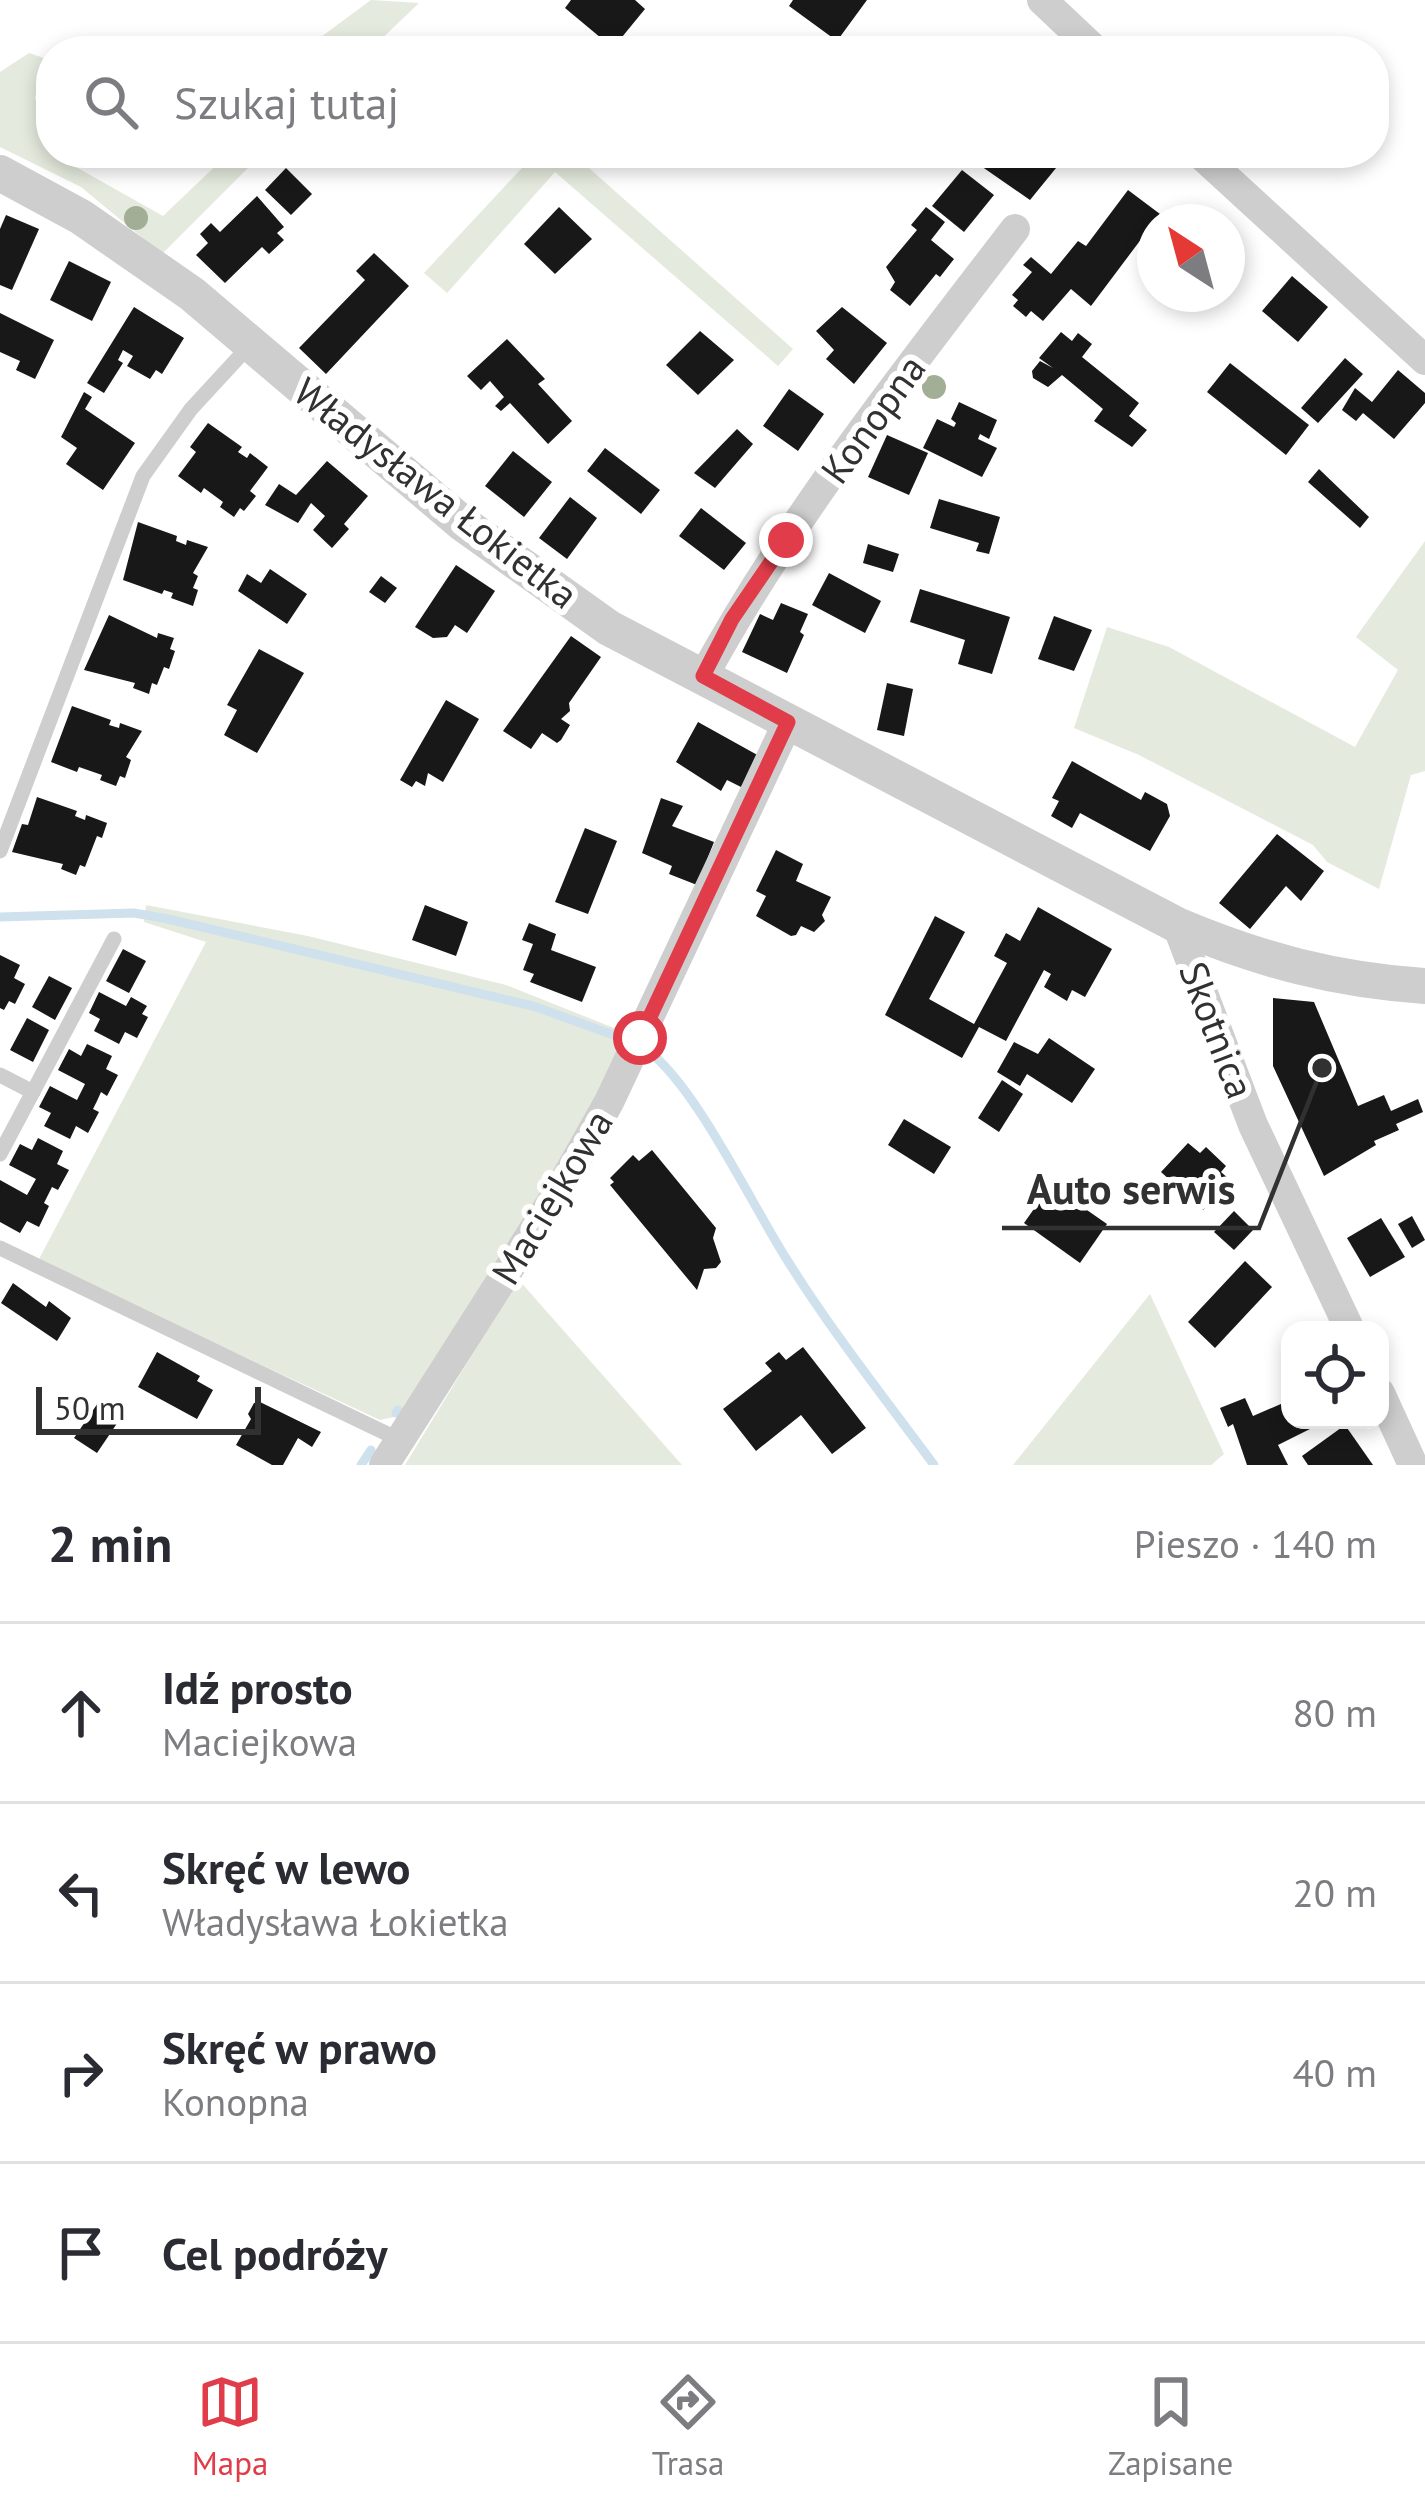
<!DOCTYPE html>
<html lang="pl">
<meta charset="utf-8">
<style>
body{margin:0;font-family:"PT Sans",sans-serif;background:#f2f2f3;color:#2b2b33}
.controls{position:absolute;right:36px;bottom:36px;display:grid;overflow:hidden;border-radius:24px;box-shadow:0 6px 18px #0003}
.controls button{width:108px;height:108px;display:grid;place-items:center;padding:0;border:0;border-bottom:3px solid #e1e1e2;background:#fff;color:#2b2b33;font:60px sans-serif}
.compass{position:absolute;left:1137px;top:204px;width:108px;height:108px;border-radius:50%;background:#fff;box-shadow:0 6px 18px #0003;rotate:324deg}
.scale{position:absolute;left:36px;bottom:30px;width:225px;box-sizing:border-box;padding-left:12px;border:6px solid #313131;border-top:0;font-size:33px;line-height:42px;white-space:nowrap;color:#313131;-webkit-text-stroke:9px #fff;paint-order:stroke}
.stop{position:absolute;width:36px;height:36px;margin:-27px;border:9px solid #e03c49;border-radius:50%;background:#fff}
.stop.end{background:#e03c49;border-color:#fff;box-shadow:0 3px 12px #0008}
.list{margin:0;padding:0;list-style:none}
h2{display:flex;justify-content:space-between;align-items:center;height:156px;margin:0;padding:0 48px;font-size:51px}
h2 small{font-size:39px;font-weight:400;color:#7c7c81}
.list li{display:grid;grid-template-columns:78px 1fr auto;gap:36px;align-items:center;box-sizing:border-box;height:180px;padding:0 48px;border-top:3px solid #e1e1e2}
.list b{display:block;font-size:45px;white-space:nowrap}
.list p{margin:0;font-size:39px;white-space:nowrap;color:#7c7c81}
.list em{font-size:39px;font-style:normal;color:#7c7c81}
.icon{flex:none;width:66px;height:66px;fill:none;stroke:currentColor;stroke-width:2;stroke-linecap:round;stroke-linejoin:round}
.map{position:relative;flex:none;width:1425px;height:1465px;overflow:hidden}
.search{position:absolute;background:#fff;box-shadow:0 6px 18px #0003;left:36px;right:36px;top:36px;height:132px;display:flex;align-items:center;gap:30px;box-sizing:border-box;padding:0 42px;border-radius:48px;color:#7c7c81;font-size:45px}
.sheet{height:876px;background:#fff}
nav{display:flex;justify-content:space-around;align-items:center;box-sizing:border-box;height:168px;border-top:3px solid #e1e1e2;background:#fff;font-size:33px;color:#7c7c81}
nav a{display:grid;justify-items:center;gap:6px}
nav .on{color:#e03c49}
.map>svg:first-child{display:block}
</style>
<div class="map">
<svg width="1425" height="1465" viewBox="0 0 1425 1465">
<rect width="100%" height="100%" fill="#fff"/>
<!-- green -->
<g fill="#e4eadd">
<path d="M 371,0 L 419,3 L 369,51 L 302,51 Z"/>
<path d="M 29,53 L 44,58 L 35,98 L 51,139 L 51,153 L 163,216 L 229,153 L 263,153 L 162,254 L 81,187 L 0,147 L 0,72 Z"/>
<path d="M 536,153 L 572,153 L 793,349 L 778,366 L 555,172 L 447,293 L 424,273 Z"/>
<path d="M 1425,541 L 1425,771 L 1411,775 L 1379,889 L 1327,862 L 1313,845 L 1139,755 L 1074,728 L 1107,627 L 1169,647 L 1355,747 L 1398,670 L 1356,637 Z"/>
<path d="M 146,905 L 308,936 L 506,985 L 629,1034 L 601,1096 L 403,1415 L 380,1420 L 38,1261 L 206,942 L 144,922 Z"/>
<path d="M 518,1279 L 682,1465 L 405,1465 Z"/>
<path d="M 1150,1294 L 1224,1454 L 1211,1465 L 1013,1465 Z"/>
</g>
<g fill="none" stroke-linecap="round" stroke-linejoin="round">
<!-- stream -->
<g stroke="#cee1ec" stroke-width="9">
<path d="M 0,917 L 134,913 L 168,919 L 533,1006 L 625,1039"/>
<path d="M 646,1049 C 695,1085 749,1199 784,1255 C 829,1328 883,1396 934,1465"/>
<path d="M 396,1413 L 398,1410"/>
<path d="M 361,1465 L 371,1450"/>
</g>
</g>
<!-- building -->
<g fill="#181818">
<path d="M 571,0 L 635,0 L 645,9 L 613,48 L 565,8 Z"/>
<path d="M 793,0 L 867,0 L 837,41 L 789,6 Z"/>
<path d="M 972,153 L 1003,153 L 997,160 L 1007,168 L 1020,153 L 1059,153 L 1065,157 L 1030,200 L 968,157 Z"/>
<path d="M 286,168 L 312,194 L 291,215 L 265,190 Z"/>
<path d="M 962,170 L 994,195 L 964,232 L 932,206 Z"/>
<path d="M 1128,190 L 1160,214 L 1091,306 L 1071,289 L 1043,321 L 1031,311 L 1026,317 L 1013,306 L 1018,300 L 1012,295 L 1032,272 L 1023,265 L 1031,257 L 1051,274 L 1078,241 L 1086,246 Z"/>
<path d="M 257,196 L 284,227 L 277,233 L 284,240 L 269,254 L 262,247 L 225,283 L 196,255 L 208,243 L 200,234 L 211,223 L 220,232 Z"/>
<path d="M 559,207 L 592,239 L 555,274 L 524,244 Z"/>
<path d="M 926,207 L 945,222 L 931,240 L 954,259 L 940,277 L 936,274 L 910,306 L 890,290 L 895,282 L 886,267 L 917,230 L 911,225 Z"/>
<path d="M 6,215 L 39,229 L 12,290 L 0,285 L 0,229 Z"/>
<path d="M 374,253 L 409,286 L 326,374 L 299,348 L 365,280 L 356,271 Z"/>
<path d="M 69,261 L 111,282 L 92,321 L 50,300 Z"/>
<path d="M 1292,276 L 1328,307 L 1298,342 L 1262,311 Z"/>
<path d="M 134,307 L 184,338 L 162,374 L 156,370 L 150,379 L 127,366 L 133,356 L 123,350 L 118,360 L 123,363 L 104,393 L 87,383 Z"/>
<path d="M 842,307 L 887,343 L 854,384 L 826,359 L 834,350 L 816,331 Z"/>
<path d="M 0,313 L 54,340 L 35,379 L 16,370 L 20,361 L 0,352 Z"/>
<path d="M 700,331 L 734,360 L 698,395 L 666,365 Z"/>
<path d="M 1061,332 L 1072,341 L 1078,333 L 1092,344 L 1082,357 L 1139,403 L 1129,416 L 1147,430 L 1132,447 L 1094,421 L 1103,409 L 1062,375 L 1048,387 L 1033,378 L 1032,371 L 1040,361 L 1053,368 L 1039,358 Z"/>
<path d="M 507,339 L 545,379 L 538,384 L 572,421 L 548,444 L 510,403 L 501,411 L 495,406 L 504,397 L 490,381 L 481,390 L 467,376 Z"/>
<path d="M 1345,358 L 1363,374 L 1318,423 L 1301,408 Z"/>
<path d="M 1230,363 L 1309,425 L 1286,455 L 1207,392 Z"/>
<path d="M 1398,370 L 1425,393 L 1425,403 L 1394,439 L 1363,413 L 1356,421 L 1342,410 L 1355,388 L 1372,402 Z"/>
<path d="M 789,389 L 824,414 L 798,451 L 763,426 Z"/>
<path d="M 84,392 L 92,397 L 85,409 L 135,443 L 103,490 L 66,464 L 77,448 L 61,437 Z"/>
<path d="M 959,402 L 997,420 L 989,439 L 980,434 L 978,439 L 997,448 L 982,477 L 923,448 L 937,419 L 954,427 L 956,423 L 951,419 Z"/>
<path d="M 208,423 L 242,447 L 238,452 L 247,458 L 250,453 L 268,467 L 250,491 L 256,496 L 244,511 L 240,508 L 234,517 L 220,507 L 223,502 L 204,488 L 201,493 L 178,476 L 196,452 L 190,447 Z"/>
<path d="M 737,429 L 753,444 L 715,488 L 694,473 Z"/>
<path d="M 887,435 L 928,453 L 909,495 L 868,477 Z"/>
<path d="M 605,448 L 660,490 L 641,514 L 587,471 Z"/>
<path d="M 513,451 L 552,482 L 524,517 L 485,486 Z"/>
<path d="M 327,461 L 368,496 L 344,524 L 349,529 L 332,548 L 313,530 L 325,516 L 311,503 L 298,523 L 265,505 L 279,484 L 296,495 Z"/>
<path d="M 1319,469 L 1369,517 L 1360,528 L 1308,482 Z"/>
<path d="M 570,497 L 597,518 L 567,559 L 539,538 Z"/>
<path d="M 939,499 L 1000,517 L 989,554 L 976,551 L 979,543 L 930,528 Z"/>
<path d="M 701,508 L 746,543 L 724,570 L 679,536 Z"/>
<path d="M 138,522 L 177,536 L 176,541 L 186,545 L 187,540 L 208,547 L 193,573 L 198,576 L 193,588 L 198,590 L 193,606 L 171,598 L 173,593 L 164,590 L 162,594 L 123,580 Z"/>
<path d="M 868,544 L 899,554 L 893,572 L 863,563 Z"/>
<path d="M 456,565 L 495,591 L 467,633 L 455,625 L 447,637 L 433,638 L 415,627 Z"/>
<path d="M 270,569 L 307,594 L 287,624 L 238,591 L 247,574 L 261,583 Z"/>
<path d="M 829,573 L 881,601 L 865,633 L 812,605 Z"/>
<path d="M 381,576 L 397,588 L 385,603 L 369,592 Z"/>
<path d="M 920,589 L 1010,617 L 992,674 L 958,664 L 965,640 L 910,622 Z"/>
<path d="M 781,603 L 808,614 L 800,632 L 804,635 L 787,673 L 742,652 L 760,614 L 773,620 Z"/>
<path d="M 109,615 L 157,638 L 158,633 L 174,638 L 170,649 L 175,651 L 169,669 L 164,667 L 157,685 L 152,683 L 149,694 L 133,688 L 135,683 L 84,670 Z"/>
<path d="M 1054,616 L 1092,630 L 1074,671 L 1038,659 Z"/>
<path d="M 571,636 L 601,657 L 569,703 L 570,711 L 561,719 L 570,725 L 561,740 L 557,743 L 542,733 L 531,749 L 503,731 Z"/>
<path d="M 259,649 L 304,673 L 257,753 L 224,735 L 237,710 L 227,705 Z"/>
<path d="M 887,683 L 913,689 L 904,736 L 877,730 Z"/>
<path d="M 446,700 L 479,719 L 443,782 L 428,773 L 425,786 L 416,781 L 412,787 L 400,780 Z"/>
<path d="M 72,706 L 111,720 L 109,725 L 119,728 L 120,723 L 142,731 L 126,757 L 131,760 L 125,778 L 120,776 L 116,786 L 100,780 L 102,775 L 79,767 L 77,772 L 51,762 Z"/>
<path d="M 698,722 L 761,757 L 745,789 L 727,780 L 721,791 L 676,762 Z"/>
<path d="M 1072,761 L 1141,800 L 1145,792 L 1167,804 L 1170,816 L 1150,851 L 1080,813 L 1072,828 L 1051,816 L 1059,801 L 1052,798 Z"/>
<path d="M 37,797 L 77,811 L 75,816 L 85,820 L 86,815 L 107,823 L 102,838 L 97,836 L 85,867 L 80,865 L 76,875 L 61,869 L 63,864 L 12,852 L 22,824 L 28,825 Z"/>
<path d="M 661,798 L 683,806 L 672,826 L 714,842 L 697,885 L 669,874 L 672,866 L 642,853 Z"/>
<path d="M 585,828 L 617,841 L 588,914 L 555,902 Z"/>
<path d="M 1277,834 L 1324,871 L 1301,901 L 1286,886 L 1250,929 L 1219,903 Z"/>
<path d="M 776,850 L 803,864 L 796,881 L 831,897 L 822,915 L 825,921 L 814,932 L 801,926 L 796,935 L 791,936 L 756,916 L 766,896 L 756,891 Z"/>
<path d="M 425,905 L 468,922 L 456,956 L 412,940 Z"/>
<path d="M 1038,907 L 1112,949 L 1085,997 L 1072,990 L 1067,1001 L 1044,987 L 1051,974 L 1044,970 L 1006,1041 L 979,1027 L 962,1058 L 885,1015 L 935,916 L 965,932 L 929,999 L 974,1024 L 1007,963 L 994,956 L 1006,933 L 1020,941 Z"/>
<path d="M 529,923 L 556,934 L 551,950 L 596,967 L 582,1002 L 530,982 L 534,974 L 523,970 L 533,944 L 522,940 Z"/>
<path d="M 123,949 L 146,961 L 129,993 L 106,981 Z"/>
<path d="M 0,955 L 20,965 L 14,978 L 25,984 L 15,1004 L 9,1001 L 4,1010 L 0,1008 Z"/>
<path d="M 49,976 L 72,988 L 55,1020 L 32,1007 Z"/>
<path d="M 99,992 L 126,1006 L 131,997 L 147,1006 L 142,1014 L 148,1017 L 137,1038 L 125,1032 L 119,1044 L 94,1031 L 100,1019 L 89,1013 Z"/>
<path d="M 1273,998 L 1314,1002 L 1358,1106 L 1384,1095 L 1391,1111 L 1418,1099 L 1423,1112 L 1396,1124 L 1399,1130 L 1374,1141 L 1376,1145 L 1324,1176 L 1273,1066 Z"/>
<path d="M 27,1018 L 49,1030 L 33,1062 L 10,1050 Z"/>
<path d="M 1049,1038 L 1095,1069 L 1072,1103 L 1027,1074 L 1020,1086 L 997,1072 L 1014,1042 L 1038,1054 Z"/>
<path d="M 87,1044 L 112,1056 L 106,1069 L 118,1075 L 107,1096 L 101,1092 L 97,1101 L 93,1109 L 99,1112 L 88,1133 L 76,1126 L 70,1139 L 44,1126 L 51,1113 L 39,1107 L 50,1086 L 77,1100 L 85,1084 L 58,1070 L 69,1049 L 81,1056 Z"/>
<path d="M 1002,1080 L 1023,1094 L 999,1132 L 978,1118 Z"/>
<path d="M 904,1119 L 951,1147 L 934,1174 L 888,1145 Z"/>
<path d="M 38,1138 L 63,1151 L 57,1164 L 69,1170 L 58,1190 L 52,1187 L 44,1203 L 49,1206 L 39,1227 L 27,1221 L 20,1233 L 0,1222 L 0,1180 L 27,1195 L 36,1179 L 9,1165 L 20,1144 L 32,1150 Z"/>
<path d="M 1188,1143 L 1200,1153 L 1206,1147 L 1226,1166 L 1221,1172 L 1230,1180 L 1203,1210 L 1161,1172 Z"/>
<path d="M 652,1150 L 716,1228 L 713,1238 L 721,1262 L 716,1268 L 704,1269 L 697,1290 L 610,1185 L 614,1182 L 610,1178 L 633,1155 L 639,1161 Z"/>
<path d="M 1051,1185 L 1107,1224 L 1080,1263 L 1024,1223 Z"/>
<path d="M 1234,1211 L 1253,1230 L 1234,1250 L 1214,1232 Z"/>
<path d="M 1412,1216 L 1425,1240 L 1412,1248 L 1398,1224 Z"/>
<path d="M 1381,1218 L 1405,1257 L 1370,1277 L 1347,1238 Z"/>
<path d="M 1245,1261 L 1272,1287 L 1215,1348 L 1188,1322 Z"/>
<path d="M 13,1283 L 46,1307 L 49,1301 L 71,1318 L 57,1341 L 1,1303 Z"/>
<path d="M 803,1347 L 866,1428 L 832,1454 L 801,1415 L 756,1451 L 723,1409 L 772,1371 L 765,1363 L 779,1352 L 786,1360 Z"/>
<path d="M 157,1352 L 200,1376 L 197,1381 L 213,1390 L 197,1419 L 138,1387 Z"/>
<path d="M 1245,1398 L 1253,1416 L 1290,1400 L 1290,1420 L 1316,1420 L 1318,1425 L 1278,1445 L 1288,1465 L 1247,1465 L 1233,1424 L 1228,1427 L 1220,1408 Z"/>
<path d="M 100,1400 L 122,1416 L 97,1453 L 74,1438 Z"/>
<path d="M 260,1402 L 321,1432 L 312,1447 L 298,1438 L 283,1465 L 272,1465 L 236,1445 L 251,1419 L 248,1414 L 254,1403 Z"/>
<path d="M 1345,1425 L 1373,1465 L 1308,1465 L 1302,1456 Z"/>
</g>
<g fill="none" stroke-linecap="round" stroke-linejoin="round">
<!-- service -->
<g stroke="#cecece" stroke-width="15">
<path d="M 0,851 L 143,476 L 191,409 L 250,345"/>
<path d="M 0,1075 L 33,1092"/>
<path d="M 0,1154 L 114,939"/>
<path d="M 0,1248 L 400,1440"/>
</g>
<!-- minor -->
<g stroke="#cecece" stroke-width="30">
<path d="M 1042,0 L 1096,51"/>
<path d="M 1199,153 L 1425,360"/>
<path d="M 703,677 C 790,517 905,373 1015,229"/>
<path d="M 1177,925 L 1253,1125 L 1350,1330"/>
<path d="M 1380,1393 L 1413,1465"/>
<path d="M 384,1465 L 561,1187 L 609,1102 L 788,722"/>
</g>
<!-- tertiary -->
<path stroke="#cecece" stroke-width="36" d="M 0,173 L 81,217 L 192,294 L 462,523 L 609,628 L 1177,925 C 1260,960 1335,980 1425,986"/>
</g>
<!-- trees -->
<g fill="#a2ae95">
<circle cx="136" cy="218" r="12"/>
<circle cx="934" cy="387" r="12"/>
</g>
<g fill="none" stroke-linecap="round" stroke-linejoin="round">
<!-- route -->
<path stroke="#e03c49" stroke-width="15" d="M 640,1038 L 788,722 L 703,676 L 732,619 L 786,540"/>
</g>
<g text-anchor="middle" stroke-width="12" stroke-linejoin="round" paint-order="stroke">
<!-- street labels -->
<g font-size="39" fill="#313131" stroke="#fff">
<text transform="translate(873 419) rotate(-54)" y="14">Konopna</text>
<text transform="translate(436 493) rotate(38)" y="14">Władysława Łokietka</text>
<text transform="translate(1217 1030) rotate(69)" y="14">Skotnica</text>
<text transform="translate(552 1197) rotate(-59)" y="14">Maciejkowa</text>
</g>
</g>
<!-- callouts -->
<path fill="none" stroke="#313131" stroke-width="4.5" d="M1322 1068L1259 1228H1002"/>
<circle fill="#313131" stroke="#fff" stroke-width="4.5" cx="1322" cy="1068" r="12"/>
<g font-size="42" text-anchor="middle" font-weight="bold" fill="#313131" stroke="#fff" stroke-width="12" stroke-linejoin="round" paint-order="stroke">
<text x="1131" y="1204">Auto serwis</text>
</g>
</svg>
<div class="controls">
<button><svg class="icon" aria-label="locate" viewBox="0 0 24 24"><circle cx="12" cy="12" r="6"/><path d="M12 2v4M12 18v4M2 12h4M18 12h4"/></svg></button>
</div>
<svg class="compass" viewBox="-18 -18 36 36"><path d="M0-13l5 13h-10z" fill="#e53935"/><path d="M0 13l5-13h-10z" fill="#7c7c81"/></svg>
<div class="scale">50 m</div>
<div class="stop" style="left:640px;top:1038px"></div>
<div class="stop end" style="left:786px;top:540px"></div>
<div class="search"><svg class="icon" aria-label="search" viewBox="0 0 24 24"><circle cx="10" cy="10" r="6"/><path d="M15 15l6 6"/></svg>Szukaj tutaj</div>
</div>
<section class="sheet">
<h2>2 min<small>Pieszo · 140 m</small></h2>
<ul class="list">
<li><svg class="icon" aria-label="ahead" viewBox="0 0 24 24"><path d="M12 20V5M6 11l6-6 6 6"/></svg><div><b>Idź prosto</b><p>Maciejkowa</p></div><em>80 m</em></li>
<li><svg class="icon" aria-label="left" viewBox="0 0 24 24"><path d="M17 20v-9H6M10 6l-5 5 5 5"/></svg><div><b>Skręć w lewo</b><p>Władysława Łokietka</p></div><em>20 m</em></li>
<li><svg class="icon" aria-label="right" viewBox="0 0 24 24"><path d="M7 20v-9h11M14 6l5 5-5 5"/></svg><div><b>Skręć w prawo</b><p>Konopna</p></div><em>40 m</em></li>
<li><svg class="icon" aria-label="arrive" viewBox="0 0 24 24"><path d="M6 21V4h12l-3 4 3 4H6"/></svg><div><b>Cel podróży</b></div></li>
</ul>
</section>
<nav>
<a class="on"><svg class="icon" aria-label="map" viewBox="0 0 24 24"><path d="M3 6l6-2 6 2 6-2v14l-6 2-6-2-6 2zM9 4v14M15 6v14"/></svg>Mapa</a>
<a><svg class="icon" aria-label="directions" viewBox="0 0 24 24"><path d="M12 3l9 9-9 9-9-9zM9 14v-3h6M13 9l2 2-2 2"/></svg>Trasa</a>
<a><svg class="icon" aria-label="saved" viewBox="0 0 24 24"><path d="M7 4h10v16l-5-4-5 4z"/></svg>Zapisane</a>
</nav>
